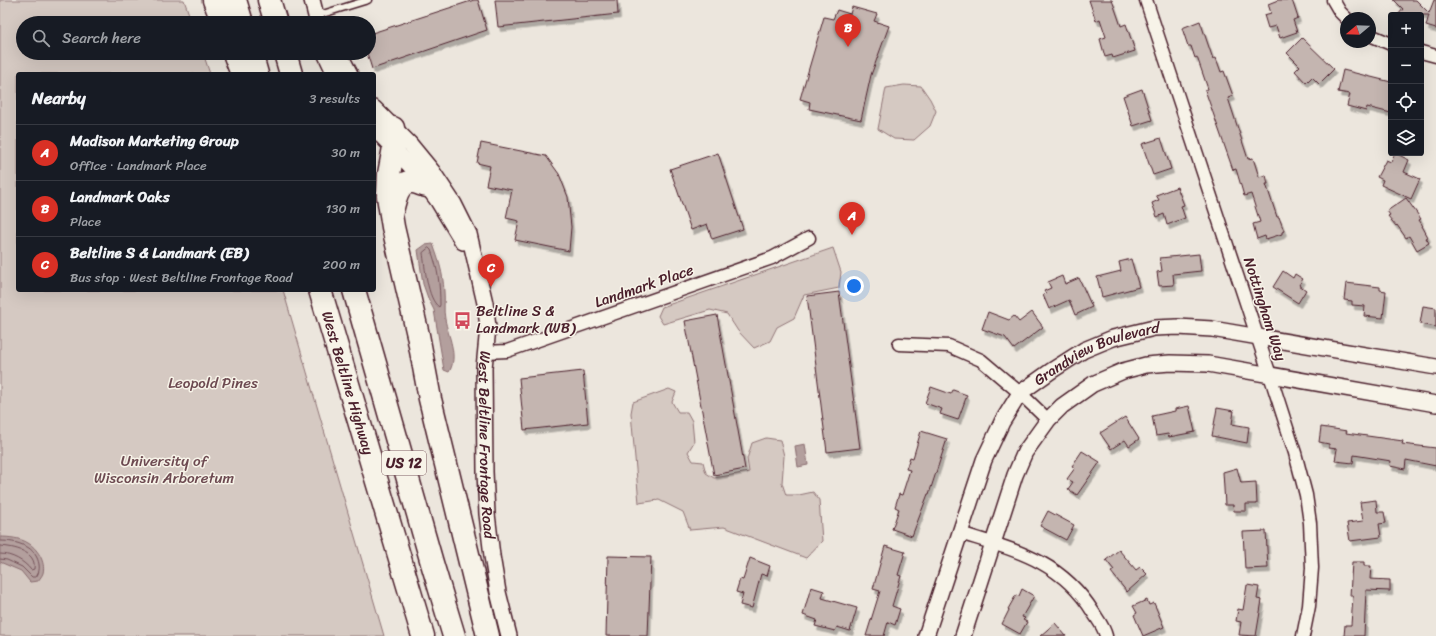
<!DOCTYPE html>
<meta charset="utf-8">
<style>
body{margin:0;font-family:Sriracha,sans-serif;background:#20242c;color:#f1f3f6}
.controls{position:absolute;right:12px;top:12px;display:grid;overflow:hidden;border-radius:4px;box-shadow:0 4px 16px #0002}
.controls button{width:36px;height:36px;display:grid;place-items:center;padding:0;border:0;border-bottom:1px solid #363941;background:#171b24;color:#f1f3f6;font:20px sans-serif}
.compass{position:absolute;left:1340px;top:12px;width:36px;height:36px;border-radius:50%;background:#171b24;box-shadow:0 4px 16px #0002;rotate:251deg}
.you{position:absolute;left:854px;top:286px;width:14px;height:14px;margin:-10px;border:3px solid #fff;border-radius:50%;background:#1a73e8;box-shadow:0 0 0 6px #1a73e833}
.badge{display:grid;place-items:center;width:26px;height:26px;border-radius:50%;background:#d93025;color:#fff;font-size:13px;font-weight:700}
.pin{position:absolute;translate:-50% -33px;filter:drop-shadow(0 1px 2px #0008)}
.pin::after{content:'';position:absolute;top:21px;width:14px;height:12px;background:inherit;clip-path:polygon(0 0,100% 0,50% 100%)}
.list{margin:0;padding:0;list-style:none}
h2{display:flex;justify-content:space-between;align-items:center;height:52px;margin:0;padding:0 16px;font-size:17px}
h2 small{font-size:13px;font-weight:400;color:#9ea1a6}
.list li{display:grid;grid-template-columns:26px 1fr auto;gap:12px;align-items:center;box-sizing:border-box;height:56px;padding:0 16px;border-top:1px solid #363941}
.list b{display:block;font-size:15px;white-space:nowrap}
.list p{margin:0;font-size:13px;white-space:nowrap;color:#9ea1a6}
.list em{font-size:13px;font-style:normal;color:#9ea1a6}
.icon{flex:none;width:22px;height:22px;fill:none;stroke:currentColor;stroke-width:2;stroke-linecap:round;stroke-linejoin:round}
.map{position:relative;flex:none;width:1436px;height:636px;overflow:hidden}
.search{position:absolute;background:#171b24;box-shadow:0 4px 16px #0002;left:16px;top:16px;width:360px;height:44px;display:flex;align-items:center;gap:10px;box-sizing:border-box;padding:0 14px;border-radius:22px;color:#9ea1a6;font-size:15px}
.panel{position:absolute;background:#171b24;box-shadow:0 4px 16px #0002;left:16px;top:72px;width:360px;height:220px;border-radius:4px}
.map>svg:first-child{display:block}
</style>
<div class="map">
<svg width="1436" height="636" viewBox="0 0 1436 636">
<defs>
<filter id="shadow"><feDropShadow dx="2.5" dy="4.5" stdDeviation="0" flood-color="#0004"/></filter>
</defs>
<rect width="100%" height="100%" fill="#ece6dd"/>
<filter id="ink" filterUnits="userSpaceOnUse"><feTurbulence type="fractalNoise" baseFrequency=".025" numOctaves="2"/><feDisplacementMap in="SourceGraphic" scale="8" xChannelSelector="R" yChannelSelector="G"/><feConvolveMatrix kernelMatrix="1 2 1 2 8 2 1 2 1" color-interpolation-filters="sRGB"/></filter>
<g filter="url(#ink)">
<!-- green -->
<g fill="#d5c9c2" stroke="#907476">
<path d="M 0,0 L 184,0 L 192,23 L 23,23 L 23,53 L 203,53 L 210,74 L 18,74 L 18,290 L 283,290 L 384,636 L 0,636 Z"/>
<path d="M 904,85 L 921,86 L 930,99 L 936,111 L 930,126 L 914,140 L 894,139 L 878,129 L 886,88 Z"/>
<path d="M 833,248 L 841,272 L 839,288 L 804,295 L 794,318 L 777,327 L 770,341 L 754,348 L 738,331 L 727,314 L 710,310 L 663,324 L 658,316 L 662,307 Z"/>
<path d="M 669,389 L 676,392 L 672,402 L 678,412 L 687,412 L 692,421 L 694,442 L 688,452 L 693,461 L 703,462 L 706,473 L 714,478 L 749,472 L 747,459 L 752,443 L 766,438 L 780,440 L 784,456 L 782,483 L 786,495 L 799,495 L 813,492 L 819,500 L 822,541 L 806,558 L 724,527 L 690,530 L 683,512 L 659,500 L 639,503 L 631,413 L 633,402 Z"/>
</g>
<!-- water -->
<g fill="#b39f9d" stroke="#896c6f">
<path d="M 433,244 C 439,261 443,273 444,291 C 445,300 443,310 445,319 C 448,336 459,356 449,372 L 444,370 L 434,310 L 428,298 L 423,284 L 418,250 L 425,245 Z"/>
<path d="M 805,444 L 808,465 L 798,467 L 795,446 Z"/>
<path d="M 0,537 C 9,537 20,538 28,543 C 37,548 46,562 43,573 C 42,576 40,578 38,581 L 30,582 L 21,571 L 0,562 Z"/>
</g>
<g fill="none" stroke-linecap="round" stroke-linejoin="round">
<!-- shore -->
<g stroke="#745259" stroke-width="1">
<path d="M 429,248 L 431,250 C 438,269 440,284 440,305 L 439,307 C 427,299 425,266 423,253 Z"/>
<path d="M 0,541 C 9,541 17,542 25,546 C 36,550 44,567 36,577 L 32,577 L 22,567 L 7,560 L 0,559"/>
<path d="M 0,546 C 13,547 37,551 34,569 L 31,570 C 24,561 12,554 0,554"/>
</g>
</g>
<!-- building -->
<g fill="#c4b5b0" stroke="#4a1f2b" filter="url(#shadow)">
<path d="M 474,0 L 478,0 L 487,30 L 372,69 L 367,53 L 369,53 L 369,34 Z"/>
<path d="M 495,0 L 617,0 L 618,14 L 498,27 Z"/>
<path d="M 1089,0 L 1112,0 L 1121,26 L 1126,24 L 1135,51 L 1113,58 L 1112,55 L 1105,57 L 1100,39 L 1106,37 L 1100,19 L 1096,21 Z"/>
<path d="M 1278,0 L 1292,0 L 1298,18 L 1293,20 L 1297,32 L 1280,38 L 1276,26 L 1268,28 L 1264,15 L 1271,13 L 1268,4 Z"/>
<path d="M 1394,0 L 1416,0 L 1429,13 L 1434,0 L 1436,0 L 1436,29 L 1426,26 L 1429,15 L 1398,15 L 1403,9 Z"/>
<path d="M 852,7 L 877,14 L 874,21 L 889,26 L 871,75 L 861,120 L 809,109 L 810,102 L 800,99 L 824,17 L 833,19 L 837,10 L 850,14 Z"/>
<path d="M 1200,21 L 1213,59 L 1216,58 L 1221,72 L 1224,71 L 1233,96 L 1228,98 L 1248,159 L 1253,158 L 1259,177 L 1266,175 L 1268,184 L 1266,184 L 1277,217 L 1279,217 L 1284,231 L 1282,232 L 1282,234 L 1266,239 L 1265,236 L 1257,239 L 1253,224 L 1260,222 L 1251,194 L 1244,196 L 1236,169 L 1233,170 L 1205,90 L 1208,89 L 1197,57 L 1195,58 L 1191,46 L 1188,46 L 1182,28 Z"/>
<path d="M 1302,38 L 1334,69 L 1319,84 L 1312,77 L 1306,83 L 1295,71 L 1300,66 L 1287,53 Z"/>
<path d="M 1343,70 L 1391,82 L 1391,113 L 1367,107 L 1366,111 L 1347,106 L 1350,94 L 1338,92 Z"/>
<path d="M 1142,89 L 1152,120 L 1133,126 L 1123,96 Z"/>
<path d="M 1161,138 L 1171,169 L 1153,175 L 1142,144 Z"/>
<path d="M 481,143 L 546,156 L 559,174 L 568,197 L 571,227 L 569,251 L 515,240 L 519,221 L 506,218 L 512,190 L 486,185 L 490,166 L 477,163 Z"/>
<path d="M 718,153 L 743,229 L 712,239 L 707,224 L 691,230 L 670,169 Z"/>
<path d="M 1395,153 L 1409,160 L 1404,172 L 1420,179 L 1411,199 L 1381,185 L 1383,180 L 1377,177 L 1386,160 L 1391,162 Z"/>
<path d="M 1177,187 L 1184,205 L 1181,206 L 1185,218 L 1167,225 L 1164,214 L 1157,217 L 1152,203 L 1159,200 L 1156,195 Z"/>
<path d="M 1406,198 L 1421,219 L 1419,220 L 1423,226 L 1422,226 L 1428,237 L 1426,238 L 1429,243 L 1417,250 L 1409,236 L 1406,238 L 1397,225 L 1396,226 L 1388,216 L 1390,215 L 1387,211 Z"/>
<path d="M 1199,254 L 1201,271 L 1173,274 L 1174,285 L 1159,286 L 1157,272 L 1162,271 L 1160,258 Z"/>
<path d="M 1131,259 L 1139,287 L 1102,297 L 1097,277 L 1121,271 L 1119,262 Z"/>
<path d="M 1283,271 L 1293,278 L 1295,274 L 1303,279 L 1299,285 L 1306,290 L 1298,303 L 1273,287 Z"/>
<path d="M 1062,276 L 1065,284 L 1079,278 L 1092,307 L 1075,315 L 1069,300 L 1049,309 L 1043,295 L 1046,294 L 1044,291 L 1051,288 L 1048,282 Z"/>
<path d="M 1346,283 L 1380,287 L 1380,290 L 1386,291 L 1383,318 L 1364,316 L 1365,306 L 1352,305 L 1352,301 L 1344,300 Z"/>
<path d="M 839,292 L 860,448 L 827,452 L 807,296 Z"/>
<path d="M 1423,306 L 1436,308 L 1436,327 L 1420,324 Z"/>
<path d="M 988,312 L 1009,320 L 1014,316 L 1019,322 L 1032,312 L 1043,327 L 1014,349 L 1005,337 L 982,329 Z"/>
<path d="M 717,315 L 745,469 L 714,475 L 685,321 Z"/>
<path d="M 583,371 L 588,423 L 524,430 L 519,378 Z"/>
<path d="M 931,387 L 951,394 L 953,390 L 967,395 L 958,420 L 940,414 L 942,409 L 925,403 Z"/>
<path d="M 1189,406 L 1195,432 L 1169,437 L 1168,434 L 1156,436 L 1152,416 L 1175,411 L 1175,409 Z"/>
<path d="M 1217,408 L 1234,411 L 1232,424 L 1249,427 L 1247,443 L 1212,436 Z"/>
<path d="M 1125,417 L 1139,439 L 1129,446 L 1125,440 L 1111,449 L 1100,433 Z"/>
<path d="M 1321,427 L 1347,431 L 1346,433 L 1403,441 L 1402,444 L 1436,448 L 1436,466 L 1406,460 L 1405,469 L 1390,466 L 1391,461 L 1354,455 L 1353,463 L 1335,461 L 1337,449 L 1329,448 L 1329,444 L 1319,442 Z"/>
<path d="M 921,431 L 947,439 L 929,494 L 928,494 L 912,536 L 892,529 L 899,509 L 895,507 L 899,494 L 902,495 L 910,470 L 906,469 L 910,457 L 913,458 Z"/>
<path d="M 1082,451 L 1100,462 L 1077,495 L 1068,489 L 1073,482 L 1067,479 L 1075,468 L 1072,466 Z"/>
<path d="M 1237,468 L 1241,483 L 1256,482 L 1257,504 L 1246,504 L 1246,511 L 1234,511 L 1233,505 L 1225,505 L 1223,472 Z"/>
<path d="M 1376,500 L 1377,512 L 1384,512 L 1386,523 L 1379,524 L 1381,537 L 1350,541 L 1347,523 L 1363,521 L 1360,502 Z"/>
<path d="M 1048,511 L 1074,525 L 1066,540 L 1040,526 Z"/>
<path d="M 1266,531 L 1268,568 L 1245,569 L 1243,532 Z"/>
<path d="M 885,546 L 905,552 L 898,575 L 901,576 L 892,606 L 900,609 L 895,625 L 888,622 L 884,636 L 866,636 L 880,591 L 873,589 Z"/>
<path d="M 1119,550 L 1136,570 L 1140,567 L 1147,574 L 1127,592 L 1111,572 L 1114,570 L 1106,560 Z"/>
<path d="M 608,556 L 651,557 L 648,636 L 606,636 Z"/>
<path d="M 750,558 L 770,566 L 767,576 L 761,574 L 752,608 L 740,605 L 743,594 L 736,592 L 740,579 L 743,580 Z"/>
<path d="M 1352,562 L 1364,562 L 1364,566 L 1371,566 L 1370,579 L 1390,580 L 1390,591 L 1366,590 L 1364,636 L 1344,636 L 1345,625 L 1351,625 L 1353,596 L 1350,596 Z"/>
<path d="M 1247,585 L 1259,587 L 1257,599 L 1262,600 L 1256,636 L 1239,635 L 1241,622 L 1236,621 L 1238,609 L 1243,610 Z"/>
<path d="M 811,587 L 824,591 L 822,598 L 857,608 L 850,631 L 837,627 L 835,631 L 815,626 L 817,620 L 803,615 Z"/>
<path d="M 1022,589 L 1034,596 L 1022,617 L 1025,618 L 1023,620 L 1027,622 L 1020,634 L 1002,624 L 1009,610 L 1008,609 L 1016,595 L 1019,596 Z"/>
<path d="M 1147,600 L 1149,605 L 1154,603 L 1164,627 L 1143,636 L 1134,615 L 1137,613 L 1133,606 Z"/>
<path d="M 1055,623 L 1066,636 L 1040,636 Z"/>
</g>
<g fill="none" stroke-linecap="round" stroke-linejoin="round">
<defs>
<path id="service" d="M 316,16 L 368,0"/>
<g id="minor">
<path d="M 1146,0 L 1270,375 L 1295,453 L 1306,495 L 1310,523 L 1312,568 L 1309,606 L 1303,636"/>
<path d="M 1333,0 L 1340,12 L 1346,18"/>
<path d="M 1370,35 L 1391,44"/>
<path d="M 1421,52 L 1436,56"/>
<path d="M 899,344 L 949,346 L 981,360 L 1020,393 L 1048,420"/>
<path d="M 486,352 L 507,351 L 772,258 L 809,238"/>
<path d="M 960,533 C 1014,550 1061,560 1093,612 C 1098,620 1104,627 1106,636"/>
</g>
<g id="tertiary">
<path d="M 312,0 L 316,16 L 317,23"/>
<path d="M 325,53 L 335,74"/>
<path d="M 339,53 L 350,74"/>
<path id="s1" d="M 374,108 L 409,143 L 432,171 L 454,204 L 469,234 L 485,303 L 488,327 L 484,368 L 485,472 L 487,514 L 492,556 L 498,592 L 509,636"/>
<path d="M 374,128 L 417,173 L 427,186 L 438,201 L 463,242"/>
<path id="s2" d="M 926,636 L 984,460 L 1002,422 L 1020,393 L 1051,371 L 1084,350 L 1113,338 L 1154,328 L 1178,327 L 1212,329 L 1436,367"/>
<path d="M 963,636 L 1015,475 L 1025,452 L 1048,420 L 1062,406 L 1093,384 L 1123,371 L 1146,365 L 1170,363 L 1208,364 L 1436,404"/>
</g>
<g id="motorway">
<path d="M 214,0 L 223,23"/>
<path d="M 235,0 L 242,23"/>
<path d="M 269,0 L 276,23"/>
<path d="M 234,53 L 242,74"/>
<path d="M 251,53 L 257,74"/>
<path d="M 285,53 L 291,74"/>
<path d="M 393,128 L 395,142 L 389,174 L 388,196 L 393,227 L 418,335 L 430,399 L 488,636"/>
<path d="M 392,211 C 395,201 397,181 412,182 C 416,182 422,185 427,186"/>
<path id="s3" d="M 320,290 L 423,636"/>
<path d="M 354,290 L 432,563 L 454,636"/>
</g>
</defs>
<!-- service casing -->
<use href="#service" stroke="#4a1f2b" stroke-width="9"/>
<!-- minor casing -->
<use href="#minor" stroke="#4a1f2b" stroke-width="15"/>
<!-- tertiary casing -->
<use href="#tertiary" stroke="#4a1f2b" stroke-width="18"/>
<!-- motorway casing -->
<use href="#motorway" stroke="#4a1f2b" stroke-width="25"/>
<!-- service -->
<use href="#service" stroke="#f7f3e8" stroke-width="6"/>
<!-- minor -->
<use href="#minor" stroke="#f7f3e8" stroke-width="12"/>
<!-- tertiary -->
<use href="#tertiary" stroke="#f7f3e8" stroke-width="15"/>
<!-- motorway -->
<use href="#motorway" stroke="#f7f3e8" stroke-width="22"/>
</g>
</g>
<!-- icons -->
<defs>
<symbol id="bus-bare" viewBox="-9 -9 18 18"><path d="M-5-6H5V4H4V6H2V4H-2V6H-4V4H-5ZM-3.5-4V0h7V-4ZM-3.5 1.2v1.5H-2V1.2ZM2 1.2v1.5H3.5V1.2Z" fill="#d1495b" stroke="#f7f3e8" stroke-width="2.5" paint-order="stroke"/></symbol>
</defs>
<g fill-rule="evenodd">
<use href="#bus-bare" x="450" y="308" width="25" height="25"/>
</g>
<g text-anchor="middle" stroke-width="3" stroke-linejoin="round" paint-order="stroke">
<!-- shield labels -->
<rect fill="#f7f3e8" stroke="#7e5f64" stroke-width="1" x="382" y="451" width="44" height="24" rx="3"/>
<g font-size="14" font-weight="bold" fill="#4a1f2b">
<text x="404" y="468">US 12</text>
</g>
<!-- street labels -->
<g font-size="15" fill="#4a1f2b" stroke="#f7f3e8">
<text transform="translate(644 286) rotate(-19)" y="5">Landmark Place</text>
<text transform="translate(1265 309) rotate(72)" y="5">Nottingham Way</text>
<text dy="5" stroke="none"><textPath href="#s2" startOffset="349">Grandview Boulevard</textPath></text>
<text dy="5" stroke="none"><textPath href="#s3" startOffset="97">West Beltline Highway</textPath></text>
<text dy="5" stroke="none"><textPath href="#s1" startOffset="372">West Beltline Frontage Road</textPath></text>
</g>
<!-- poi labels -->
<g font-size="15" fill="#4a1f2b" stroke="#f7f3e8" text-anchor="start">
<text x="476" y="316">Beltline S &amp;<tspan x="476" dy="17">Landmark (WB)</tspan></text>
</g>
<!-- park labels -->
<g font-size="15" fill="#6d4a51" stroke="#f7f3e8">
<text x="213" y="388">Leopold Pines</text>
<text x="164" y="466">University of<tspan x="164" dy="17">Wisconsin Arboretum</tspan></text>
</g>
</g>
</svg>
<div class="controls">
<button>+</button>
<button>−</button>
<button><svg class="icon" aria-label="locate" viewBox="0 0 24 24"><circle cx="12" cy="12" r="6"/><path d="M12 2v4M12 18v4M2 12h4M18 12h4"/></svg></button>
<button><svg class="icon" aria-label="layers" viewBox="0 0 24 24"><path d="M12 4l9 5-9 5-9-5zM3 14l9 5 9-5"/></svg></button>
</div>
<svg class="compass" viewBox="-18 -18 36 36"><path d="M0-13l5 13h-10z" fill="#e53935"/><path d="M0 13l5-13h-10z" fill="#9ea1a6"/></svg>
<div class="you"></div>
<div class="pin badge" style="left:852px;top:235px">A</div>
<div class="pin badge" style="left:848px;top:47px">B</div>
<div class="pin badge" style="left:491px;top:287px">C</div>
<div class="search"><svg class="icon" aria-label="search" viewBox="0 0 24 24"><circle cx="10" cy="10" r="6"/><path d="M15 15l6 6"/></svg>Search here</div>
<section class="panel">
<h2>Nearby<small>3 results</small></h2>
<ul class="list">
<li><span class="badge">A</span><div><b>Madison Marketing Group</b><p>Office · Landmark Place</p></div><em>30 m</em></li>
<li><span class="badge">B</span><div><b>Landmark Oaks</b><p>Place</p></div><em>130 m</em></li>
<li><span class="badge">C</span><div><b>Beltline S &amp; Landmark (EB)</b><p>Bus stop · West Beltline Frontage Road</p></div><em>200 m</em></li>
</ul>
</section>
</div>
